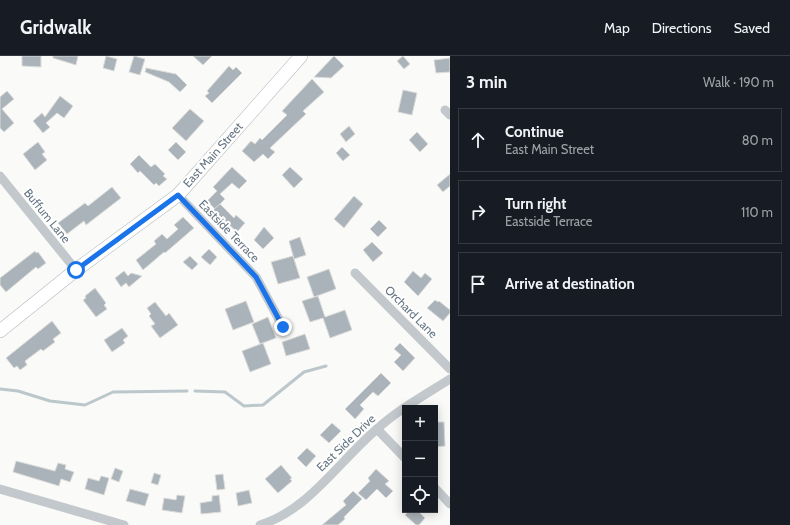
<!DOCTYPE html>
<meta charset="utf-8">
<style>
body{margin:0;font-family:Cabin,sans-serif;background:#242831;color:#f1f3f6}
.controls{position:absolute;right:12px;bottom:12px;display:grid;overflow:hidden;border-radius:0px;box-shadow:0 2px 10px #0003}
.controls button{width:36px;height:36px;display:grid;place-items:center;padding:0;border:0;border-bottom:1px solid #363941;background:#171b24;color:#f1f3f6;font:20px sans-serif}
.stop{position:absolute;width:12px;height:12px;margin:-9px;border:3px solid #1a73e8;border-radius:50%;background:#fff}
.stop.end{background:#1a73e8;border-color:#fff;box-shadow:0 1px 4px #0008}
.list{margin:0;padding:0;list-style:none}
h2{display:flex;justify-content:space-between;align-items:center;height:52px;margin:0;padding:0 16px;font-size:17px}
h2 small{font-size:13px;font-weight:400;color:#9ea1a6}
.list li{display:grid;grid-template-columns:26px 1fr auto;gap:12px;align-items:center;box-sizing:border-box;height:64px;margin:0 8px 8px;padding:0 8px;border:1px solid #363941;border-radius:0px}
.list b{display:block;font-size:15px;white-space:nowrap}
.list p{margin:0;font-size:13px;white-space:nowrap;color:#9ea1a6}
.list em{font-size:13px;font-style:normal;color:#9ea1a6}
.icon{flex:none;width:22px;height:22px;fill:none;stroke:currentColor;stroke-width:2;stroke-linecap:round;stroke-linejoin:round}
.map{position:relative;flex:none;width:450px;height:469px;overflow:hidden}
header{display:flex;align-items:center;gap:24px;box-sizing:border-box;height:56px;padding:0 20px;background:#171b24;border-bottom:1px solid #363941}
header strong{font-size:19px}
nav{display:flex;gap:22px;margin-inline-start:auto;font-size:14px}
main{display:flex}
aside{flex:1;background:#171b24}
.map>svg:first-child{display:block}
</style>
<header>
<strong>Gridwalk</strong>
<nav><a>Map</a><a>Directions</a><a>Saved</a></nav>
</header>
<main>
<div class="map">
<svg width="450" height="469" viewBox="0 0 450 469">
<rect width="100%" height="100%" fill="#fafaf8"/>
<g fill="none" stroke-linecap="round" stroke-linejoin="round">
<!-- stream -->
<g stroke="#bbc7cb" stroke-width="3">
<path d="M 0,333 L 18,335 L 50,345 L 85,349 L 113,336 L 187,335"/>
<path d="M 195,335 L 225,336 L 244,350 L 263,349 L 304,316 L 326,310"/>
</g>
</g>
<!-- building -->
<g fill="#aab3b9" stroke="#dcdcda">
<path d="M 22,0 L 41,0 L 41,11 L 22,10 Z"/>
<path d="M 53,0 L 78,0 L 76,9 L 53,2 Z"/>
<path d="M 106,0 L 117,3 L 114,15 L 103,12 Z"/>
<path d="M 134,0 L 145,3 L 140,19 L 129,16 Z"/>
<path d="M 193,0 L 212,0 L 203,9 Z"/>
<path d="M 334,0 L 344,10 L 331,22 L 314,21 Z"/>
<path d="M 403,0 L 410,8 L 404,13 L 397,5 Z"/>
<path d="M 450,2 L 450,16 L 436,17 L 434,4 Z"/>
<path d="M 229,10 L 233,14 L 236,11 L 242,17 L 212,47 L 205,40 L 209,37 L 207,35 Z"/>
<path d="M 146,12 L 176,18 L 187,29 L 180,36 L 169,26 L 145,16 Z"/>
<path d="M 312,23 L 324,36 L 303,55 L 306,58 L 270,92 L 275,96 L 268,103 L 263,98 L 254,106 L 242,95 L 251,85 L 255,88 L 260,82 L 262,84 L 287,59 L 282,55 Z"/>
<path d="M 403,34 L 417,37 L 412,59 L 398,56 Z"/>
<path d="M 7,35 L 14,43 L 2,53 L 14,67 L 4,76 L 0,72 L 0,41 Z"/>
<path d="M 60,40 L 73,50 L 64,62 L 57,57 L 46,67 L 50,71 L 43,77 L 33,65 L 42,57 L 45,61 Z"/>
<path d="M 190,53 L 204,65 L 186,85 L 172,72 Z"/>
<path d="M 349,70 L 355,78 L 346,86 L 340,78 Z"/>
<path d="M 417,76 L 428,88 L 420,96 L 409,84 Z"/>
<path d="M 38,86 L 45,96 L 42,98 L 47,104 L 35,114 L 23,98 Z"/>
<path d="M 176,86 L 186,96 L 178,104 L 168,94 Z"/>
<path d="M 342,91 L 350,99 L 343,105 L 336,97 Z"/>
<path d="M 139,99 L 151,111 L 155,108 L 165,118 L 163,120 L 167,123 L 159,130 L 156,127 L 154,129 L 140,115 L 138,117 L 130,108 Z"/>
<path d="M 232,111 L 247,125 L 239,133 L 232,127 L 220,138 L 225,143 L 215,153 L 207,145 L 217,135 L 213,131 Z"/>
<path d="M 290,111 L 303,123 L 294,132 L 282,119 Z"/>
<path d="M 450,118 L 450,130 L 443,136 L 437,129 Z"/>
<path d="M 112,131 L 121,142 L 86,169 L 84,165 L 67,178 L 58,167 L 85,147 L 88,150 Z"/>
<path d="M 354,140 L 363,148 L 344,172 L 334,163 Z"/>
<path d="M 220,148 L 234,162 L 236,159 L 245,167 L 237,176 L 213,154 Z"/>
<path d="M 183,161 L 194,172 L 165,197 L 164,196 L 143,214 L 136,204 L 156,188 L 154,185 L 162,178 L 167,183 L 178,173 L 174,169 Z"/>
<path d="M 379,164 L 387,172 L 378,181 L 370,173 Z"/>
<path d="M 264,171 L 274,182 L 263,193 L 254,184 Z"/>
<path d="M 300,181 L 306,199 L 294,203 L 289,185 Z"/>
<path d="M 372,186 L 383,197 L 373,206 L 363,194 Z"/>
<path d="M 209,193 L 217,201 L 210,209 L 201,201 Z"/>
<path d="M 35,195 L 36,197 L 38,196 L 46,207 L 38,213 L 36,211 L 6,236 L 0,229 L 0,222 Z"/>
<path d="M 190,200 L 198,208 L 192,214 L 183,206 Z"/>
<path d="M 293,200 L 300,222 L 278,228 L 271,206 Z"/>
<path d="M 329,213 L 336,233 L 314,241 L 307,221 Z"/>
<path d="M 124,215 L 128,220 L 131,217 L 142,220 L 129,231 L 126,227 L 121,231 L 115,222 Z"/>
<path d="M 413,215 L 421,222 L 425,217 L 432,223 L 418,240 L 404,226 Z"/>
<path d="M 95,232 L 106,247 L 104,249 L 107,253 L 96,261 L 83,244 L 86,242 L 85,240 Z"/>
<path d="M 318,240 L 325,261 L 345,254 L 352,274 L 330,282 L 323,262 L 310,266 L 302,245 Z"/>
<path d="M 435,244 L 438,246 L 439,245 L 450,254 L 450,257 L 443,265 L 427,252 Z"/>
<path d="M 246,245 L 254,266 L 233,274 L 225,253 Z"/>
<path d="M 155,246 L 166,260 L 169,257 L 178,269 L 160,282 L 151,270 L 155,268 L 149,260 L 151,258 L 147,252 Z"/>
<path d="M 268,261 L 276,282 L 260,288 L 252,268 Z"/>
<path d="M 52,265 L 61,277 L 53,283 L 55,286 L 43,295 L 41,293 L 25,305 L 27,309 L 20,314 L 17,310 L 14,312 L 6,302 Z"/>
<path d="M 122,272 L 128,280 L 123,284 L 125,287 L 112,296 L 104,284 Z"/>
<path d="M 305,278 L 310,293 L 286,300 L 282,286 Z"/>
<path d="M 263,287 L 271,308 L 250,316 L 242,295 Z"/>
<path d="M 400,287 L 415,302 L 403,315 L 394,306 L 401,299 L 394,293 Z"/>
<path d="M 381,317 L 391,327 L 378,340 L 373,336 L 360,349 L 364,353 L 355,363 L 345,353 Z"/>
<path d="M 435,366 L 444,366 L 445,390 L 435,391 Z"/>
<path d="M 332,367 L 341,375 L 329,387 L 320,379 Z"/>
<path d="M 307,392 L 316,400 L 306,411 L 297,402 Z"/>
<path d="M 16,405 L 55,415 L 58,407 L 66,409 L 65,413 L 74,416 L 70,426 L 61,423 L 59,430 L 13,416 Z"/>
<path d="M 281,409 L 292,422 L 290,423 L 292,425 L 278,437 L 265,423 Z"/>
<path d="M 115,412 L 123,415 L 119,426 L 111,423 Z"/>
<path d="M 376,413 L 389,425 L 385,428 L 393,435 L 386,442 L 377,433 L 366,444 L 358,437 L 370,425 L 368,422 Z"/>
<path d="M 154,417 L 161,419 L 158,429 L 151,427 Z"/>
<path d="M 223,418 L 225,433 L 217,434 L 215,419 Z"/>
<path d="M 101,420 L 109,422 L 104,439 L 85,433 L 88,422 L 99,425 Z"/>
<path d="M 130,433 L 149,438 L 145,450 L 126,445 Z"/>
<path d="M 249,434 L 252,447 L 238,450 L 236,437 Z"/>
<path d="M 353,435 L 362,443 L 344,461 L 345,463 L 338,469 L 322,469 L 346,449 L 343,445 Z"/>
<path d="M 177,439 L 185,440 L 182,457 L 162,454 L 164,442 L 176,444 Z"/>
<path d="M 219,439 L 221,456 L 201,458 L 200,447 L 212,445 L 212,440 Z"/>
<path d="M 410,454 L 417,454 L 425,462 L 419,469 L 416,469 L 405,459 Z"/>
</g>
<g fill="none" stroke-linecap="round" stroke-linejoin="round">
<defs>
<path id="secondary" d="M 0,275 L 76,214 L 178,139 L 301,0"/>
</defs>
<!-- secondary casing -->
<use href="#secondary" stroke="#b3babf" stroke-width="14"/>
<!-- minor -->
<g stroke="#c3c8cc" stroke-width="9">
<path d="M 445,54 L 450,59"/>
<path d="M 0,120 L 76,214"/>
<path d="M 178,139 L 256,221 L 283,271"/>
<path d="M 355,217 L 450,313"/>
<path d="M 377,373 L 405,402"/>
<path d="M 435,432 L 450,448"/>
<path d="M 0,433 L 124,469"/>
<path d="M 260,469 C 309,454 339,405 377,373 C 399,353 425,339 450,323"/>
</g>
<!-- secondary -->
<use href="#secondary" stroke="#fff" stroke-width="13"/>
</g>
<g fill="none" stroke-linecap="round" stroke-linejoin="round">
<!-- route -->
<path stroke="#1a73e8" stroke-width="5" d="M 76,214 L 178,139 L 256,221 L 283,271"/>
</g>
<g text-anchor="middle" stroke-width="4" stroke-linejoin="round" paint-order="stroke">
<!-- street labels -->
<g font-size="12" fill="#657683" stroke="#fff">
<text transform="translate(213 99) rotate(-48)" y="4">East Main Street</text>
<text transform="translate(47 160) rotate(51)" y="4">Buffum Lane</text>
<text transform="translate(229 175) rotate(46)" y="4">Eastside Terrace</text>
<text transform="translate(411 256) rotate(45)" y="4">Orchard Lane</text>
<text transform="translate(346 387) rotate(-44)" y="4">East Side Drive</text>
</g>
</g>
</svg>
<div class="controls">
<button>+</button>
<button>−</button>
<button><svg class="icon" aria-label="locate" viewBox="0 0 24 24"><circle cx="12" cy="12" r="6"/><path d="M12 2v4M12 18v4M2 12h4M18 12h4"/></svg></button>
</div>
<div class="stop" style="left:76px;top:214px"></div>
<div class="stop end" style="left:283px;top:271px"></div>
</div>
<aside>
<h2>3 min<small>Walk · 190 m</small></h2>
<ul class="list">
<li><svg class="icon" aria-label="ahead" viewBox="0 0 24 24"><path d="M12 20V5M6 11l6-6 6 6"/></svg><div><b>Continue</b><p>East Main Street</p></div><em>80 m</em></li>
<li><svg class="icon" aria-label="right" viewBox="0 0 24 24"><path d="M7 20v-9h11M14 6l5 5-5 5"/></svg><div><b>Turn right</b><p>Eastside Terrace</p></div><em>110 m</em></li>
<li><svg class="icon" aria-label="arrive" viewBox="0 0 24 24"><path d="M6 21V4h12l-3 4 3 4H6"/></svg><div><b>Arrive at destination</b></div></li>
</ul>
</aside>
</main>
